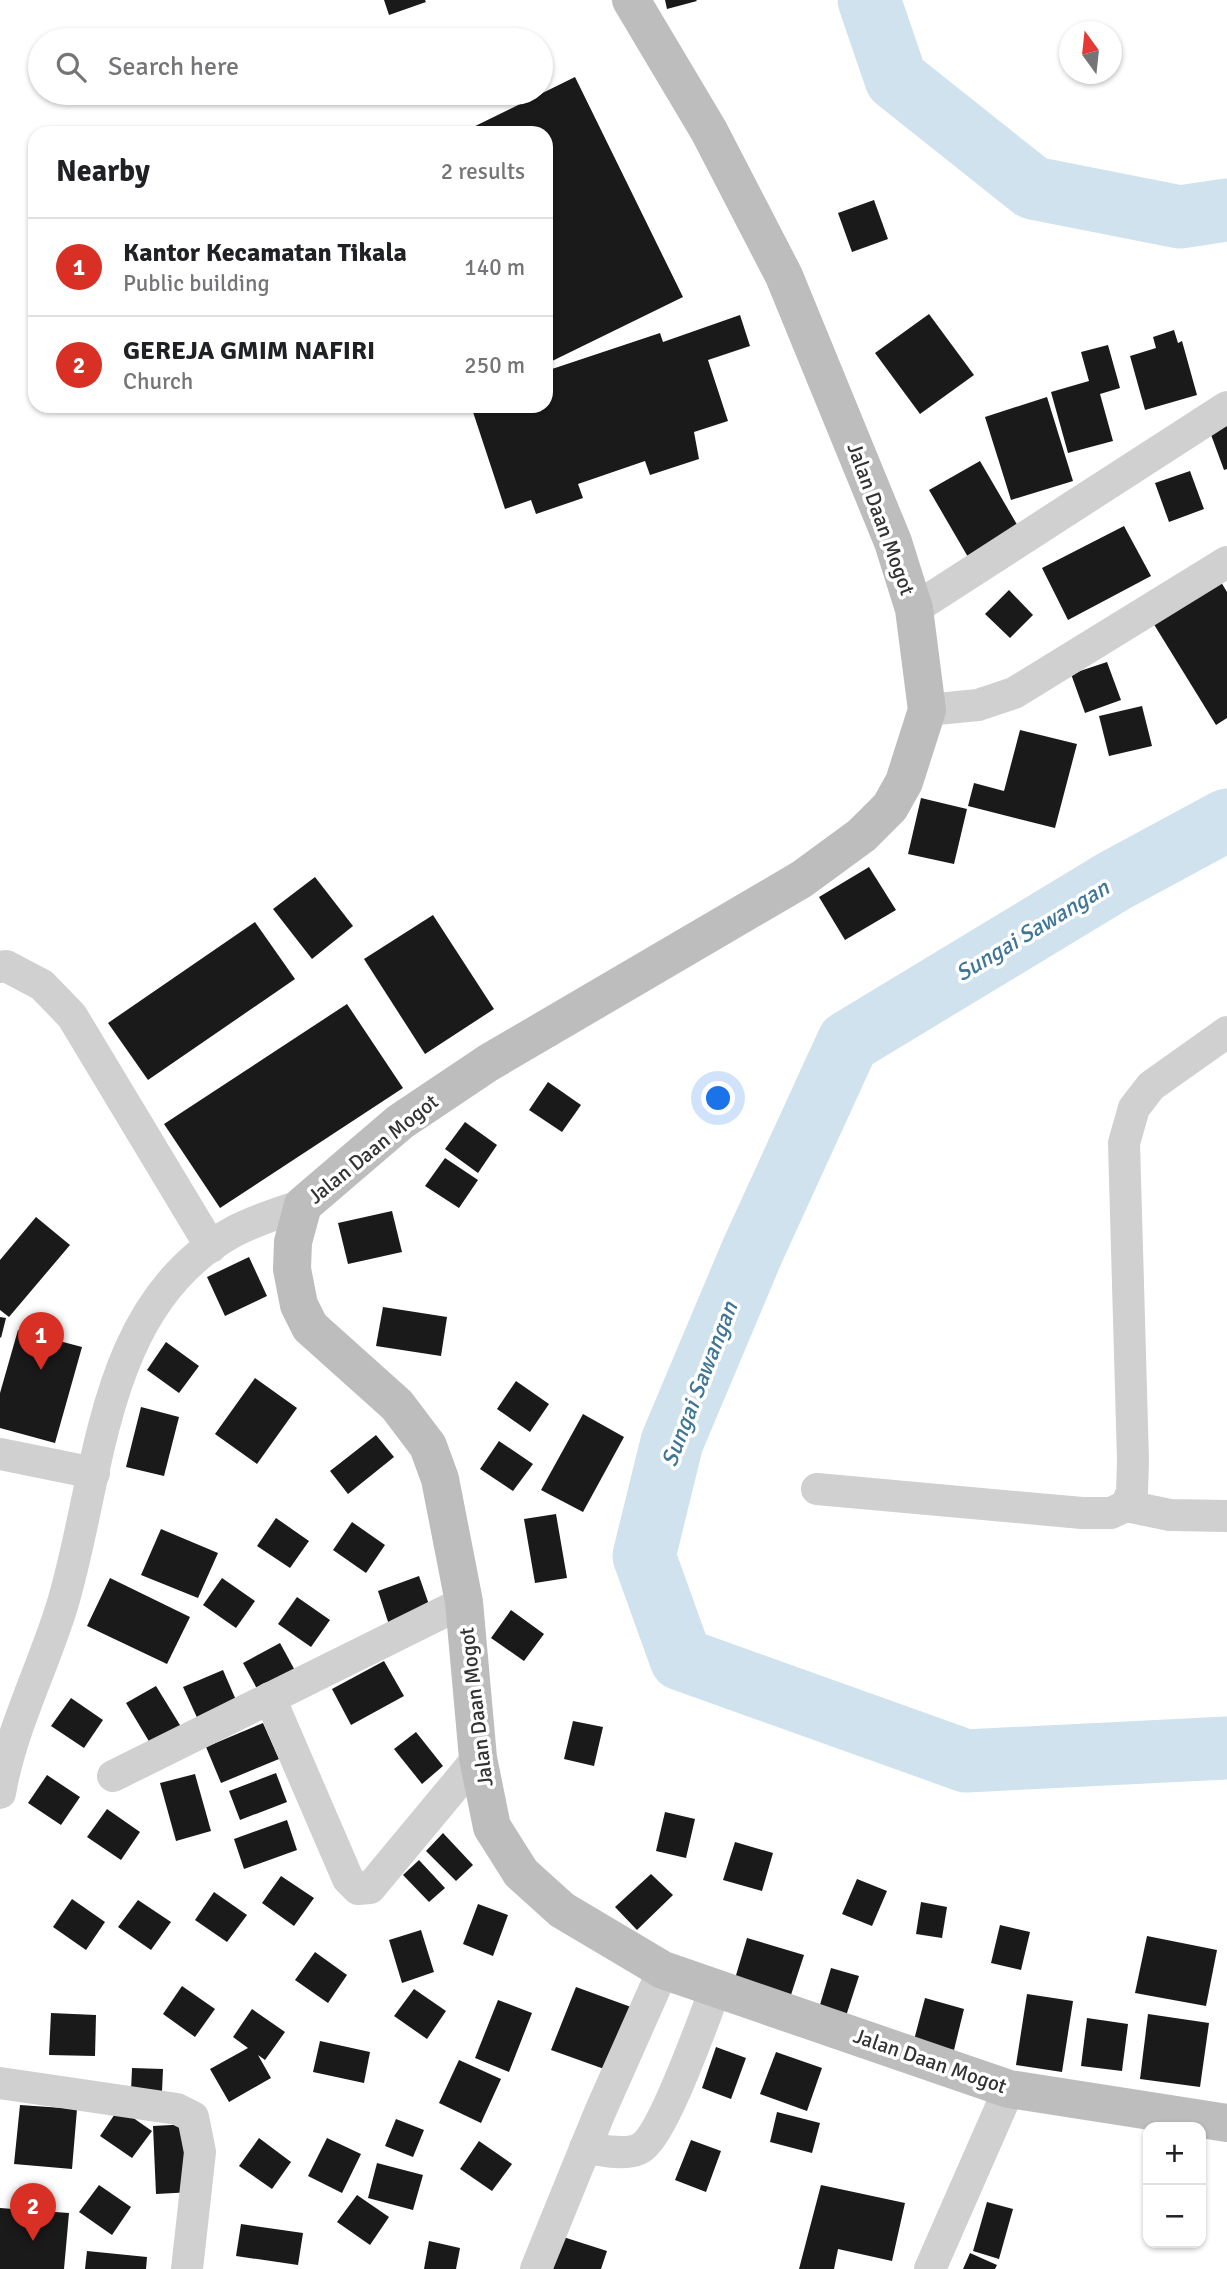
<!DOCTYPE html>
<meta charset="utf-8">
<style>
body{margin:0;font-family:Signika,sans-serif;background:#f2f2f2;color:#202124}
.controls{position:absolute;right:21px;bottom:21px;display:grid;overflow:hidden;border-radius:14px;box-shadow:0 2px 5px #0004}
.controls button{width:63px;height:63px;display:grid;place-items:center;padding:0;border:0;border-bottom:2px solid #e0e0e0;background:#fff;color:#202124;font:35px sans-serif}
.compass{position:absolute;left:1059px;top:21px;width:63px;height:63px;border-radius:50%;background:#fff;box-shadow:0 2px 5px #0004;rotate:345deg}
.you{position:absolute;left:719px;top:1099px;width:24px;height:24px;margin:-18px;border:5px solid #fff;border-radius:50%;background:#1a73e8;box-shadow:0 0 0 10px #1a73e833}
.badge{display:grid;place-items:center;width:46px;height:46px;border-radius:50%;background:#d93025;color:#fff;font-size:23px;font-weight:700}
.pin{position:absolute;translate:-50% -58px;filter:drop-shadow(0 2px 4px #0008)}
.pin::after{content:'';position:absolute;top:37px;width:24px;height:21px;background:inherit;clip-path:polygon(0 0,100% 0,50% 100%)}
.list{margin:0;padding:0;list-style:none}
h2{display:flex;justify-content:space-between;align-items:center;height:91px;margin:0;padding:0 28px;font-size:30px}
h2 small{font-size:23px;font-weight:400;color:#757577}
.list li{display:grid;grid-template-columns:46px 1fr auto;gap:21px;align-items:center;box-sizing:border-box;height:98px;padding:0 28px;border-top:2px solid #e0e0e0}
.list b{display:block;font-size:26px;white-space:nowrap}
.list p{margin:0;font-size:23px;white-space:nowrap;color:#757577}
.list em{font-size:23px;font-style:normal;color:#757577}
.icon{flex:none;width:38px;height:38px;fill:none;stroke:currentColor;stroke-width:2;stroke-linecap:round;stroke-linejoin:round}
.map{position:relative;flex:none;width:1227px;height:2269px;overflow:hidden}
.search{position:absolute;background:#fff;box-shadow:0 2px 5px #0004;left:28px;top:28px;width:525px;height:77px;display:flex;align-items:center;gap:18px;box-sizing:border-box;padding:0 24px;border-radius:38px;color:#757577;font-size:26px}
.panel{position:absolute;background:#fff;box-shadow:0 2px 5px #0004;left:28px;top:126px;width:525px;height:287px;border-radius:21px}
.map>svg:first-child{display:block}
</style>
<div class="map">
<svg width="1227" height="2269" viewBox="0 0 1227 2269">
<rect width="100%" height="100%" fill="#fff"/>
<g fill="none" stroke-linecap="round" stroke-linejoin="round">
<!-- river -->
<g stroke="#cfe2ee" stroke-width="63">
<path d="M 869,0 L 896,79 L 1033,188 L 1180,217 L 1227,210"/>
<path d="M 1227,820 L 1114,881 L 848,1042 L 752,1252 L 672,1442 L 644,1556 L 681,1659 L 966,1761 L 1227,1748"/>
</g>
</g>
<!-- building -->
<g fill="#1a1a1a">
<path d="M 384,0 L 425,0 L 426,2 L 389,15 Z"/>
<path d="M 665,0 L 696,0 L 697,1 L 667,9 Z"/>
<path d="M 575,77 L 683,297 L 546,364 L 546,133 L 461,133 Z"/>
<path d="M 874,200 L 888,239 L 852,252 L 838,213 Z"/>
<path d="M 929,314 L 974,375 L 920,414 L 875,353 Z"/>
<path d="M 740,315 L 750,346 L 708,360 L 728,421 L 694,432 L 699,459 L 650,475 L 645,461 L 578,484 L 583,498 L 536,514 L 531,500 L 505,509 L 471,406 L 546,406 L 546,371 L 660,333 L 663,342 Z"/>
<path d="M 1174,330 L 1178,343 L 1182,341 L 1197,395 L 1145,410 L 1130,356 L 1156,348 L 1153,337 Z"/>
<path d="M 1108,345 L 1120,388 L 1100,394 L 1113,441 L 1068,453 L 1051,392 L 1089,381 L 1081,352 Z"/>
<path d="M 1047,397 L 1073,481 L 1011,500 L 985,417 Z"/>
<path d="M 1227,426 L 1227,469 L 1224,470 L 1210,432 Z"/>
<path d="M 980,461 L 1019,528 L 968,557 L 929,490 Z"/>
<path d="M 1190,471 L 1204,509 L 1169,522 L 1155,483 Z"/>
<path d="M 1124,526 L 1151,576 L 1068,620 L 1042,568 Z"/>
<path d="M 1218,577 L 1227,592 L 1227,718 L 1216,725 L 1150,618 Z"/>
<path d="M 1009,590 L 1033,615 L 1010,638 L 985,614 Z"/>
<path d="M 1107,662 L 1121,700 L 1085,713 L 1071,674 Z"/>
<path d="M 1142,706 L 1152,746 L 1109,756 L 1099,716 Z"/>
<path d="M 1020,730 L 1077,744 L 1055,828 L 968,806 L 974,783 L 1004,791 Z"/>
<path d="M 921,798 L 967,809 L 954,864 L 908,854 Z"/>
<path d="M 869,867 L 896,910 L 845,940 L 819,897 Z"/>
<path d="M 315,877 L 353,926 L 312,959 L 273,909 Z"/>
<path d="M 433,915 L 494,1009 L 425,1054 L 364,959 Z"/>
<path d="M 255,922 L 295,979 L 148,1080 L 108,1023 Z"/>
<path d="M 347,1004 L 403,1088 L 220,1208 L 164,1124 Z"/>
<path d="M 548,1082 L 581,1105 L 562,1132 L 529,1110 Z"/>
<path d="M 465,1122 L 497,1145 L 478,1173 L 445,1149 Z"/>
<path d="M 445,1158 L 478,1180 L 459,1208 L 425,1186 Z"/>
<path d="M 392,1211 L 402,1252 L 348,1264 L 338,1223 Z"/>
<path d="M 36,1217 L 70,1245 L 9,1317 L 0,1310 L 0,1260 Z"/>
<path d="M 249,1257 L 267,1296 L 225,1316 L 207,1277 Z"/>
<path d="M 383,1307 L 447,1317 L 441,1356 L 376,1346 Z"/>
<path d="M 0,1317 L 6,1318 L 1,1338 L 0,1337 Z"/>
<path d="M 18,1330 L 82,1347 L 55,1443 L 0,1428 L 0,1393 Z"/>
<path d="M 166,1342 L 199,1366 L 179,1393 L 147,1370 Z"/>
<path d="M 255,1378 L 297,1408 L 257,1464 L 215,1434 Z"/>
<path d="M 516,1381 L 549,1404 L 530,1432 L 497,1409 Z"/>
<path d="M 141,1407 L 179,1417 L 164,1476 L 126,1467 Z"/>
<path d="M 583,1414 L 624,1437 L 583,1512 L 541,1490 Z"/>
<path d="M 376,1435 L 394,1457 L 348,1494 L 330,1471 Z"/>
<path d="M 499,1441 L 533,1464 L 513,1491 L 480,1469 Z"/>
<path d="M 556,1514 L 567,1578 L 535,1583 L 524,1519 Z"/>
<path d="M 276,1518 L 309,1541 L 290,1568 L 257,1546 Z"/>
<path d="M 352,1522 L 385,1545 L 366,1573 L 333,1550 Z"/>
<path d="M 161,1529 L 218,1553 L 198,1598 L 141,1575 Z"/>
<path d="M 419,1576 L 433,1616 L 391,1631 L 378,1591 Z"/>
<path d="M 110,1578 L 190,1617 L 167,1664 L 87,1626 Z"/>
<path d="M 222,1578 L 255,1601 L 236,1628 L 203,1605 Z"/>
<path d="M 297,1597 L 330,1620 L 311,1647 L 278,1624 Z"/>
<path d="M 511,1610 L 544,1634 L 524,1661 L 491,1638 Z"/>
<path d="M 280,1643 L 298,1676 L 261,1696 L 243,1663 Z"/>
<path d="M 384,1661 L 404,1696 L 351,1725 L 332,1689 Z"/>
<path d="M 223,1670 L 239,1707 L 200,1724 L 183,1687 Z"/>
<path d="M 156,1686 L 183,1730 L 153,1748 L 126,1703 Z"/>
<path d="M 71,1698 L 103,1720 L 84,1748 L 51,1726 Z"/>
<path d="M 573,1721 L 603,1727 L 594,1766 L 564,1759 Z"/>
<path d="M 263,1723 L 279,1759 L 221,1783 L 206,1747 Z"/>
<path d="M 416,1732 L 443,1766 L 422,1784 L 394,1749 Z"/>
<path d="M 276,1773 L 287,1802 L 240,1820 L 229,1791 Z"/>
<path d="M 195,1774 L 211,1831 L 176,1841 L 160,1783 Z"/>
<path d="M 47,1775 L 80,1797 L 61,1825 L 28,1803 Z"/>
<path d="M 107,1809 L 140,1832 L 121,1860 L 87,1837 Z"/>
<path d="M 665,1812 L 695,1819 L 686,1858 L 656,1851 Z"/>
<path d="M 287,1820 L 297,1850 L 244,1869 L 234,1839 Z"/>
<path d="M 443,1833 L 473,1865 L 456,1881 L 426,1851 Z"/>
<path d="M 735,1842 L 773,1853 L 762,1891 L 723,1880 Z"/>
<path d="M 419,1860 L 445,1888 L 429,1902 L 403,1875 Z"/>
<path d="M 651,1874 L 673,1895 L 637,1930 L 615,1907 Z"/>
<path d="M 281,1876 L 314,1898 L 294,1926 L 262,1903 Z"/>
<path d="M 857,1879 L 887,1891 L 872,1926 L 842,1914 Z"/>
<path d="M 214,1892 L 247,1915 L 227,1942 L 195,1920 Z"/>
<path d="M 72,1899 L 105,1922 L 86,1950 L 53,1927 Z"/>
<path d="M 138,1900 L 171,1922 L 151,1950 L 118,1927 Z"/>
<path d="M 921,1902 L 947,1907 L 942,1938 L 916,1934 Z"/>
<path d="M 478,1904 L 508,1915 L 493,1956 L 463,1944 Z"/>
<path d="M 1000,1925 L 1030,1932 L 1021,1970 L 991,1963 Z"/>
<path d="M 421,1930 L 434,1972 L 402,1983 L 389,1940 Z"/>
<path d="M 1147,1936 L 1217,1950 L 1206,2006 L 1135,1993 Z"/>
<path d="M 747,1938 L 804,1955 L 790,1998 L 734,1982 Z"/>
<path d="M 315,1952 L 347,1975 L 328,2003 L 295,1980 Z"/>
<path d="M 831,1968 L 859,1976 L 846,2016 L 819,2008 Z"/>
<path d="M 182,1986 L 215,2009 L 195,2037 L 163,2014 Z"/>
<path d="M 576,1987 L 631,2007 L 607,2070 L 551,2050 Z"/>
<path d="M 414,1989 L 446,2011 L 427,2039 L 394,2016 Z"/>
<path d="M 1027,1994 L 1073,2001 L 1062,2072 L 1016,2065 Z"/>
<path d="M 925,1998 L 964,2009 L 954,2050 L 914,2040 Z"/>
<path d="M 498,2000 L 532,2013 L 509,2072 L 475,2058 Z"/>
<path d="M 252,2009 L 285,2032 L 265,2060 L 258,2055 L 271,2078 L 229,2102 L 210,2069 L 248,2048 L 233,2037 Z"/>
<path d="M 51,2013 L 96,2015 L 95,2056 L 49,2055 Z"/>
<path d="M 1148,2014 L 1209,2023 L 1200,2087 L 1140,2079 Z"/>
<path d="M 1087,2018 L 1128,2024 L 1122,2071 L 1081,2066 Z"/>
<path d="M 320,2041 L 370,2052 L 364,2083 L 313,2072 Z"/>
<path d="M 716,2047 L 746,2058 L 731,2099 L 702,2088 Z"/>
<path d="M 776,2052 L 822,2068 L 807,2111 L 760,2094 Z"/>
<path d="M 459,2060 L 501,2079 L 481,2123 L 439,2103 Z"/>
<path d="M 132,2068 L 163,2069 L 162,2092 L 131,2091 Z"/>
<path d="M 20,2105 L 77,2109 L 72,2169 L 14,2164 Z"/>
<path d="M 119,2108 L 152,2131 L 132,2158 L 100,2136 Z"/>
<path d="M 777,2112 L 820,2123 L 812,2153 L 770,2142 Z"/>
<path d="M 396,2119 L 424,2130 L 413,2157 L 385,2146 Z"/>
<path d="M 190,2124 L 193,2192 L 156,2194 L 153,2126 Z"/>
<path d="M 259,2138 L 291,2162 L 272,2189 L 239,2166 Z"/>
<path d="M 327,2138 L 361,2154 L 342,2193 L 308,2176 Z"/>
<path d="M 691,2140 L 721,2151 L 706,2192 L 675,2180 Z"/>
<path d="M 479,2141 L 512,2164 L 492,2191 L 460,2169 Z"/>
<path d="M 377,2163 L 423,2175 L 413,2210 L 368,2198 Z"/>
<path d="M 99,2185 L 131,2207 L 112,2235 L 79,2212 Z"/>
<path d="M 821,2185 L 905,2203 L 892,2261 L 838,2249 L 834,2269 L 799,2269 Z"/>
<path d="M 357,2195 L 389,2217 L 370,2245 L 337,2222 Z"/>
<path d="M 987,2202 L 1013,2209 L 999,2259 L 973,2251 Z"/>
<path d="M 0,2208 L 69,2213 L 64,2269 L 0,2269 Z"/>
<path d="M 241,2224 L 303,2233 L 298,2265 L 236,2256 Z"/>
<path d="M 554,2234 L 607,2251 L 601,2269 L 543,2269 Z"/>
<path d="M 429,2241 L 460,2248 L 456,2269 L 424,2269 Z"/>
<path d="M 87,2251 L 147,2257 L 146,2269 L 85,2269 Z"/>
<path d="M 970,2253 L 997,2265 L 995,2269 L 963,2269 Z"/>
</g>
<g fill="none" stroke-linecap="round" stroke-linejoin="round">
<!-- minor -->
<g stroke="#d0d0d0" stroke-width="32">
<path d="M 914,609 L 1227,407"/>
<path d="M 927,710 L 978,705 L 1014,693 L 1227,562"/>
<path d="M 0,967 L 6,966 L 42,985 L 72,1016 L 211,1247"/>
<path d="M 0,1454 L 94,1473"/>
<path d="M 817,1489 L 1082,1513 L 1111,1513 L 1126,1506 L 1132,1492 L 1133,1460 L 1124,1143 L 1134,1108 L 1151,1086 L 1227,1032"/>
<path d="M 1126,1506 L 1170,1515 L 1227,1516"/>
<path d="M 270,1698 L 348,1879 L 358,1889 L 370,1888 L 478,1758"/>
<path d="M 113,1776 L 464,1602"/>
<path d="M 0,1793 C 11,1729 43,1668 62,1606 C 101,1478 99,1305 233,1232 C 255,1220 279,1213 303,1205"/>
<path d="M 0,2083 L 177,2109 L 193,2117 L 200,2152 L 187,2269"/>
<path d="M 585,2148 C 602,2150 624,2156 639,2149 C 663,2138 704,2017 716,1988"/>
<path d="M 536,2269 L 600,2112 L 663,1970"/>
<path d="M 930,2269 L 1009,2089"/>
</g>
<!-- secondary -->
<path stroke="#bdbdbd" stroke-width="38" d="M 631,0 L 709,131 L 784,276 L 893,542 L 914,609 L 927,710 L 904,782 L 890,807 L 862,835 L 802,879 L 488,1063 L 400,1122 L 303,1205 L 293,1242 L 292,1269 L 299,1305 L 310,1327 L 397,1405 L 428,1446 L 440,1479 L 464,1602 L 478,1758 L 492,1827 L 521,1873 L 562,1910 L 663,1970 L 1009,2089 L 1227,2123"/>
</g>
<g text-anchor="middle" stroke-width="7" stroke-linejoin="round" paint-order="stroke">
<!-- street labels -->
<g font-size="21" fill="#333" stroke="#fff">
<text transform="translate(881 519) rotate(70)" y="7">Jalan Daan Mogot</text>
<text transform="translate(373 1149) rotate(-39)" y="7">Jalan Daan Mogot</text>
<text transform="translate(476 1707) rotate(-97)" y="7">Jalan Daan Mogot</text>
<text transform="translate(930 2061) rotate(19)" y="7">Jalan Daan Mogot</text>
</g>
<!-- water labels -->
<g font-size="23" font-style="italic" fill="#3f7597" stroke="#fff">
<text transform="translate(1032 930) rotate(-31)" y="8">Sungai Sawangan</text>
<text transform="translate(699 1384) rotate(-69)" y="8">Sungai Sawangan</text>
</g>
</g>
</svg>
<div class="controls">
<button>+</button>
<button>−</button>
</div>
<svg class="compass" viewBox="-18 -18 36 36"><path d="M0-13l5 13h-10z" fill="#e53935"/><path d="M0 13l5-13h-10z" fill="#757577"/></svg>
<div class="you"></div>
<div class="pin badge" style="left:41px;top:1370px">1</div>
<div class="pin badge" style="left:33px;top:2241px">2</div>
<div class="search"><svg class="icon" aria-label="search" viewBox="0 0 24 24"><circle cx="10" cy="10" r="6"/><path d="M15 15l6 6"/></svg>Search here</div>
<section class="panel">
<h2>Nearby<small>2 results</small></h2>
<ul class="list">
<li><span class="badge">1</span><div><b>Kantor Kecamatan Tikala</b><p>Public building</p></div><em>140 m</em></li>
<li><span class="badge">2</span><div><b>GEREJA GMIM NAFIRI</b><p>Church</p></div><em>250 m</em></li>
</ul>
</section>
</div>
